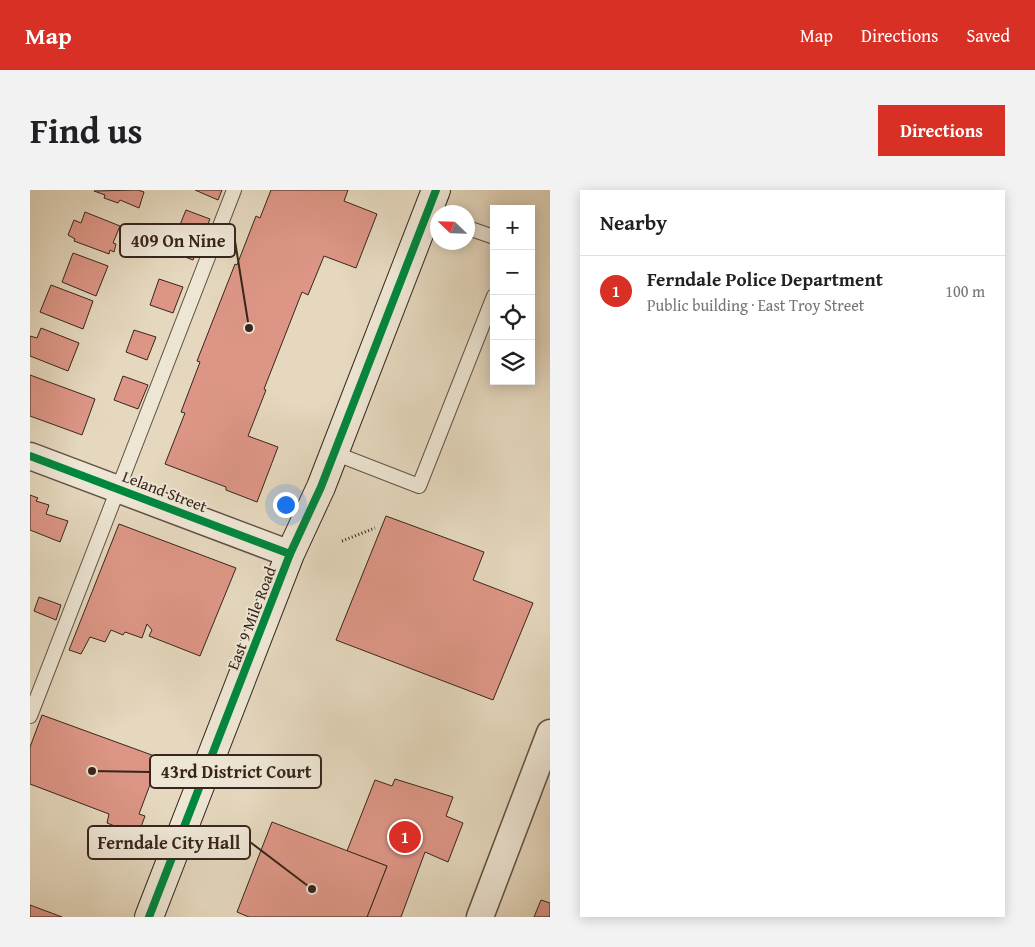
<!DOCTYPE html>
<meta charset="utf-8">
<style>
body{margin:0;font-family:"Gentium Book Plus",serif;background:#f2f2f2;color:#202124}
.controls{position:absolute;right:15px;top:15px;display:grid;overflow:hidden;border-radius:0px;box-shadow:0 2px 12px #0003}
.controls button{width:45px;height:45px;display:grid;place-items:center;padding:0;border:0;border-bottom:1px solid #e0e0e0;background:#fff;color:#202124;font:25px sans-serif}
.compass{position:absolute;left:400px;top:15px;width:45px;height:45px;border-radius:50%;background:#fff;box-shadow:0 2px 12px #0003;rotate:293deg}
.you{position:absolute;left:255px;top:314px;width:18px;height:18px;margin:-12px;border:4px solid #fff;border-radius:50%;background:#1a73e8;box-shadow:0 0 0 8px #1a73e833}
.badge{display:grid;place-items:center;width:32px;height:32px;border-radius:50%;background:#d93025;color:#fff;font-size:16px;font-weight:700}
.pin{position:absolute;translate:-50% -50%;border:2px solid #fff;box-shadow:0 1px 5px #0006}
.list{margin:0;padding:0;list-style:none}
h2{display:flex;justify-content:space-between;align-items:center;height:65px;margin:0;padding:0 20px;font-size:21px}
h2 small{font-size:16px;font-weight:400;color:#757577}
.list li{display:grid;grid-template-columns:32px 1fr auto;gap:15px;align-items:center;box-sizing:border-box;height:70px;padding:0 20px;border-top:1px solid #e0e0e0}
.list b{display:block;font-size:19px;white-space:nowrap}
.list p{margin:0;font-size:16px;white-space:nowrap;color:#757577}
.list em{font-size:16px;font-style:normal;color:#757577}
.icon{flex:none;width:28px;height:28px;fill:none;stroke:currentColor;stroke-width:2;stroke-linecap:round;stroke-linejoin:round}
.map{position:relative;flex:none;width:520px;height:727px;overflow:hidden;border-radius:0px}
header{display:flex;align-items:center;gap:30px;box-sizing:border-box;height:70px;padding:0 25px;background:#d93025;color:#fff}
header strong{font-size:24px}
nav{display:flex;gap:28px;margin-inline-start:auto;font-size:18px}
.intro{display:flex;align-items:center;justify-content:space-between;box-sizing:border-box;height:120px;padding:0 30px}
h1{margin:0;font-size:35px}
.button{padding:12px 22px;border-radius:0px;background:#d93025;color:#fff;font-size:18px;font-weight:700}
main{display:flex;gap:30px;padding:0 30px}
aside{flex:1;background:#fff;border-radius:0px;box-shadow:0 2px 12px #0003}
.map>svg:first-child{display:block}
</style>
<header>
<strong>Map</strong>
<nav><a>Map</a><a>Directions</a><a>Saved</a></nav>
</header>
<div class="intro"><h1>Find us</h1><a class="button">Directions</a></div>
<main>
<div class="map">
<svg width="520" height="727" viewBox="0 0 520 727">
<rect width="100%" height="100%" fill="#e5d8be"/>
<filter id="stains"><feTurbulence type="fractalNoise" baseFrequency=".004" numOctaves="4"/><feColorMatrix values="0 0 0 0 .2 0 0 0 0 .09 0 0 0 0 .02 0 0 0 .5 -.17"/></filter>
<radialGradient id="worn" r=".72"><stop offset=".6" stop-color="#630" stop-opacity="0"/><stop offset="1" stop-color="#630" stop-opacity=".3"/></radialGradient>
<!-- building -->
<g fill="#dd9686" stroke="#37251d">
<path d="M 108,0 L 114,2 L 109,18 L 90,10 L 88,13 L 74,8 L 75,5 L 64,1 Z"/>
<path d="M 165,0 L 192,0 L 188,10 Z"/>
<path d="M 241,0 L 318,0 L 314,11 L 347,24 L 326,78 L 294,66 L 278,105 L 272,102 L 234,199 L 236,200 L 218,246 L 248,257 L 227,312 L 196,300 L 196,297 L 135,274 L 155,223 L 151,222 L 170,172 L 167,171 L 205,74 L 207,75 L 226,26 L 230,28 Z"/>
<path d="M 156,20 L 180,29 L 171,51 L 147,42 Z"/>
<path d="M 55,22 L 90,36 L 83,53 L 86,54 L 84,62 L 80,60 L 79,64 L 44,51 L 45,49 L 38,45 L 44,30 L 51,33 Z"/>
<path d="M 148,48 L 169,56 L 163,70 L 142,62 Z"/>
<path d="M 43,63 L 78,76 L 66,106 L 32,92 Z"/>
<path d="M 129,89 L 153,97 L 143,123 L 120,115 Z"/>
<path d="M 21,95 L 63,111 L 53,139 L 10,122 Z"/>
<path d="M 11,138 L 49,153 L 38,181 L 0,166 L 0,146 L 7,148 Z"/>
<path d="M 104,140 L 126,147 L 117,170 L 96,162 Z"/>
<path d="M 0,185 L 65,209 L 52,245 L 0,226 Z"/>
<path d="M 93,186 L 118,195 L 108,219 L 84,210 Z"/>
<path d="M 0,305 L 8,308 L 6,311 L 19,315 L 16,324 L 38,331 L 30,352 L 0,340 Z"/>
<path d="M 356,326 L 454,362 L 443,390 L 503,413 L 463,510 L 306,450 Z"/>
<path d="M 89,334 L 206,378 L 170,466 L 119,446 L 122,440 L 117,434 L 112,448 L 95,442 L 93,445 L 81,440 L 75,452 L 60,447 L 51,464 L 39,460 Z"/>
<path d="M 9,407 L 31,415 L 26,430 L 4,421 Z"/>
<path d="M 12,525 L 130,568 L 109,624 L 115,626 L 108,645 L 77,633 L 79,624 L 0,594 L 0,557 Z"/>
<path d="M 365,589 L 423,607 L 416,626 L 433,633 L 418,672 L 395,662 L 371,727 L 337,727 L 357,676 L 317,661 L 345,590 L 362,596 Z"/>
<path d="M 242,632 L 357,676 L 337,727 L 219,727 L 207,722 Z"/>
<path d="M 511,710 L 520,713 L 520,727 L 504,727 Z"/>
<path d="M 0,715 L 32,727 L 0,727 Z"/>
</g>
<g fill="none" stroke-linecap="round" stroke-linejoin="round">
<defs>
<g id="lane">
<path d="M 438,38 L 464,47"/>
<path d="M 304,263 L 389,296 L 464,106"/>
<path d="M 0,526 L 204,0"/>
</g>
<g id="street">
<path d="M 0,266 L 260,364"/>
<path d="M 450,727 L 520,543"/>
</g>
<path id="secondary" d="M 119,727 L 260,364 L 291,297 L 406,0"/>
</defs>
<!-- lane casing -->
<use href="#lane" stroke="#625245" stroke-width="16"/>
<!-- street casing -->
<use href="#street" stroke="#625245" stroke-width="29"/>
<!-- secondary casing -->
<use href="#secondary" stroke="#37251d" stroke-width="30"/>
<!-- path -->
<path stroke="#37251d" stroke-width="3" stroke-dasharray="1 2.5" stroke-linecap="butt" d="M 312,351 L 345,338"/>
<!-- lane -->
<use href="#lane" stroke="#eee6d5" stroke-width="14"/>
<!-- street -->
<use href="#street" stroke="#eee6d5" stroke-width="26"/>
<!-- secondary -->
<use href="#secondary" stroke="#eee6d5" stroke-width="28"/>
<defs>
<g id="cycleway">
<path d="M 0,266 L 260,364"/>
<path d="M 119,727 L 260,364 L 291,297 L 406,0"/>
</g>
</defs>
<!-- cycleway casing -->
<use href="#cycleway" stroke="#eee6d5" stroke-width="11"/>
<!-- cycleway -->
<use href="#cycleway" stroke="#00873e" stroke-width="8"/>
</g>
<g text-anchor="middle" stroke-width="4" stroke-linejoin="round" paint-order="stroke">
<!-- street labels -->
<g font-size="16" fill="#37251d" stroke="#eee6d5">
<text transform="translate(135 301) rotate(21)" y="6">Leland Street</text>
<text transform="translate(221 428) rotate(-69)" y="6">East 9 Mile Road</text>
</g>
</g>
<!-- callouts -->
<path fill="none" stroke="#37251d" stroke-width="2" d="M219 138L205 51M62 581L120 582M282 699L220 652"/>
<g fill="#37251d" stroke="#eee6d5" stroke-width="2">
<circle cx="219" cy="138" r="5"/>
<circle cx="62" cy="581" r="5"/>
<circle cx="282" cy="699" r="5"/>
</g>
<g fill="#eee6d5" stroke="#37251d" stroke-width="2">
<rect x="90" y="34" width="115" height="33" rx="5"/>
<rect x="120" y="565" width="171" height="33" rx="5"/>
<rect x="58" y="636" width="162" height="33" rx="5"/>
</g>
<g font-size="18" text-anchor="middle" font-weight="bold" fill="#37251d">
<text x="148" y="57">409 On Nine</text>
<text x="206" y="588">43rd District Court</text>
<text x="139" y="659">Ferndale City Hall</text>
</g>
<rect width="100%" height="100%" filter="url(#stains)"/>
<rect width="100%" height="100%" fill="url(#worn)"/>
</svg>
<div class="controls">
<button>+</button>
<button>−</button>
<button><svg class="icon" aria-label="locate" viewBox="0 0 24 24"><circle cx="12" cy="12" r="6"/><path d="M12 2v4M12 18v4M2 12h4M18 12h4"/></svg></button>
<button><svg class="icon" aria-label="layers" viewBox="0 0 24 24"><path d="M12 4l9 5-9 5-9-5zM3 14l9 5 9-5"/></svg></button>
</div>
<svg class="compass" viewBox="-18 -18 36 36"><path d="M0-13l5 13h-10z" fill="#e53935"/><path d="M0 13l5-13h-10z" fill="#757577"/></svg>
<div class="you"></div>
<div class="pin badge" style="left:375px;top:647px">1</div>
</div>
<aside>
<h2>Nearby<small></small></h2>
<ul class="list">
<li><span class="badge">1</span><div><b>Ferndale Police Department</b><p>Public building · East Troy Street</p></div><em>100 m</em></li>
</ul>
</aside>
</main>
